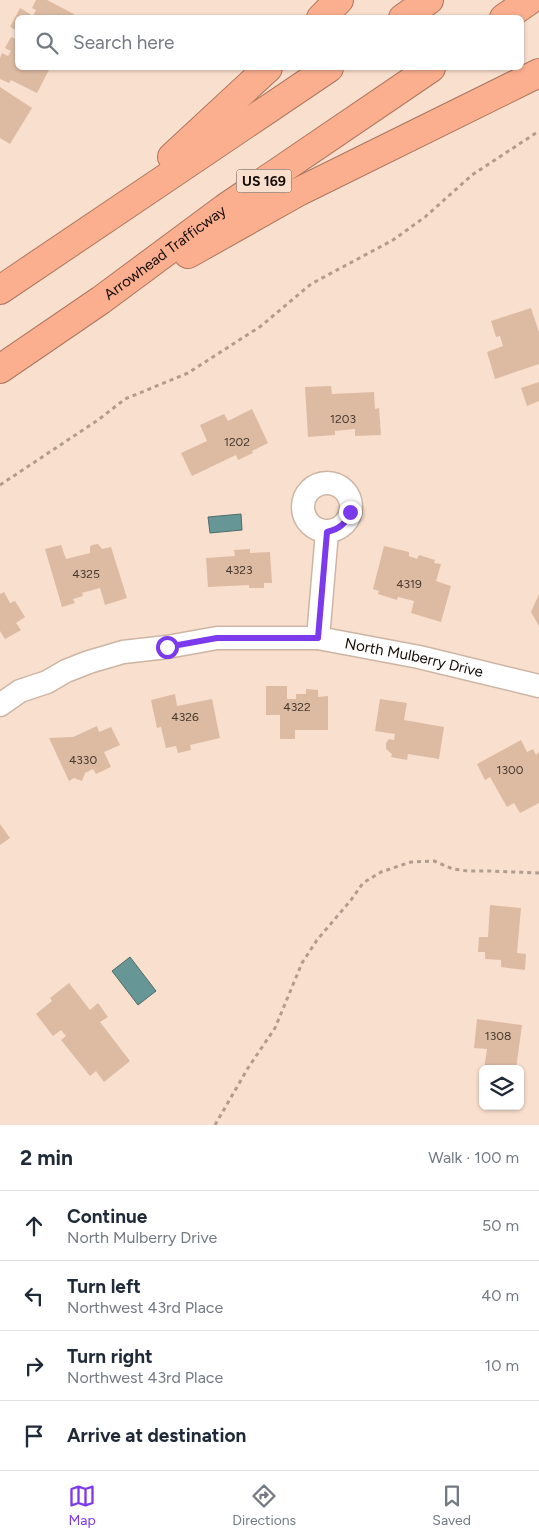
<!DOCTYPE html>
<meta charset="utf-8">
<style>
body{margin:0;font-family:Figtree,sans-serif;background:#f2f2f3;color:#1f2937}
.controls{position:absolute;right:15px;bottom:15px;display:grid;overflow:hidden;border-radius:8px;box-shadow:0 1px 4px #0004}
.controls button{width:45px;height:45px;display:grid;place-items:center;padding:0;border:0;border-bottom:1px solid #e0e1e3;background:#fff;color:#1f2937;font:25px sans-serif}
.stop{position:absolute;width:15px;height:15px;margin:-11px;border:4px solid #7c3aed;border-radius:50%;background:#fff}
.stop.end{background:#7c3aed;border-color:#fff;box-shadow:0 1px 5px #0008}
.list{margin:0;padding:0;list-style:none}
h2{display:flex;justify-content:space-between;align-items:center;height:65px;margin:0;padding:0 20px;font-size:21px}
h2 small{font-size:16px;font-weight:400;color:#747a83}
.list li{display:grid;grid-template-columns:32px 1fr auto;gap:15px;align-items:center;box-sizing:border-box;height:70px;padding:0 20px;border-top:1px solid #e0e1e3}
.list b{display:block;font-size:19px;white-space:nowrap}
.list p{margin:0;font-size:16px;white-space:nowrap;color:#747a83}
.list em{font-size:16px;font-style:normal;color:#747a83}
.icon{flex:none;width:28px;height:28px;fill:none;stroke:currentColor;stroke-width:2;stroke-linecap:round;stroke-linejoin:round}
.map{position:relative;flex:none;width:539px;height:1125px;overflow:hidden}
.search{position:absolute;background:#fff;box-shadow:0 1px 4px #0004;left:15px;right:15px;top:15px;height:55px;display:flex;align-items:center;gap:12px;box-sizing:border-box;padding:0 18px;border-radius:8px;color:#747a83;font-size:19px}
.sheet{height:345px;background:#fff}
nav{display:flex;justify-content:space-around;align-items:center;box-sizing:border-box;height:70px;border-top:1px solid #e0e1e3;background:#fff;font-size:14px;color:#747a83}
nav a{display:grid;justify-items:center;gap:2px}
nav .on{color:#7c3aed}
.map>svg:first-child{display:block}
</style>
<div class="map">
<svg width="539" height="1125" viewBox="0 0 539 1125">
<rect width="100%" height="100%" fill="#f9dfce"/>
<!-- water -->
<g fill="#679696" stroke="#4e6d6b">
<path d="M 241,514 L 242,530 L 210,533 L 208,517 Z"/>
<path d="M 130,957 L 156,991 L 138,1005 L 112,971 Z"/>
</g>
<!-- building -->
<g fill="#ddbba3">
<path d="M 36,0 L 47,0 L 74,14 L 73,18 L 18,18 L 18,31 L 10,27 L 20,8 L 33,16 L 36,10 L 32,8 Z"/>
<path d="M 11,37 L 18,40 L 18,68 L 50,68 L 37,93 L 11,80 L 9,83 L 0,79 L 0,58 L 2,53 L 8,56 L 11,51 L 5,48 Z"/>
<path d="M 0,87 L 32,108 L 10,144 L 0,138 Z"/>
<path d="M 531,308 L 539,332 L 539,364 L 495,379 L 487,352 L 503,346 L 500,336 L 496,337 L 491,321 Z"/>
<path d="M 539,382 L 539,401 L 527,406 L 521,388 Z"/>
<path d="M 331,386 L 332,394 L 374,392 L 375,409 L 379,408 L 381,435 L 355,436 L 355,429 L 335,431 L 335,435 L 308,437 L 305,387 Z"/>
<path d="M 252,409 L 268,443 L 252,451 L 253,453 L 238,460 L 236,455 L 192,476 L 181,453 L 207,441 L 200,425 L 224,414 L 228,421 Z"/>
<path d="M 98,544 L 102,549 L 111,547 L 127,598 L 105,605 L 100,588 L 82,593 L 83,596 L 73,599 L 75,603 L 62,607 L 45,549 L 61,545 L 66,559 L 90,553 L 90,547 L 92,545 Z"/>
<path d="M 384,546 L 409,552 L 409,556 L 417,559 L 419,555 L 435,560 L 434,563 L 441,564 L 436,581 L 451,586 L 441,622 L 411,613 L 414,601 L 398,597 L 397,600 L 378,594 L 379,591 L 373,589 Z"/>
<path d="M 250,549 L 250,553 L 270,552 L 272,583 L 264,583 L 264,588 L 249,588 L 249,585 L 208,587 L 206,558 L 235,556 L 234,550 Z"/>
<path d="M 4,592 L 10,603 L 15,601 L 25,617 L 16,623 L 21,630 L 5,639 L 0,631 L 0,594 Z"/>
<path d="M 539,594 L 539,626 L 531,612 Z"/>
<path d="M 266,686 L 287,686 L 287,699 L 296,699 L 296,694 L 306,694 L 306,689 L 318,690 L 318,697 L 328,696 L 328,730 L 295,730 L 295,739 L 280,739 L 280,715 L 266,715 Z"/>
<path d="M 175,694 L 177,706 L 212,699 L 220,738 L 190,745 L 191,750 L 178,753 L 176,746 L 166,748 L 161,727 L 157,728 L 151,700 Z"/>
<path d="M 380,699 L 407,703 L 404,720 L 444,727 L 439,759 L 408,754 L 407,760 L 391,757 L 392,754 L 386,749 L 386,743 L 389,739 L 394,740 L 395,734 L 375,731 Z"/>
<path d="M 97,726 L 99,732 L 111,727 L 120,745 L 104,752 L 111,767 L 96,774 L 93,769 L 85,773 L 82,781 L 74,778 L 69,781 L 49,738 L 73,737 Z"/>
<path d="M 521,740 L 527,752 L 533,749 L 536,755 L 539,752 L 539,803 L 520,813 L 514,803 L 507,807 L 490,777 L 485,780 L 477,764 Z"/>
<path d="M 0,824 L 10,838 L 0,845 Z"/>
<path d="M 490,905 L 521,908 L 517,953 L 526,954 L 525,970 L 501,967 L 501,960 L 485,959 L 485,952 L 478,952 L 479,937 L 488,937 Z"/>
<path d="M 69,983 L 90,1010 L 98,1003 L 108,1017 L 100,1022 L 130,1061 L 104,1082 L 96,1071 L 90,1076 L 61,1040 L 66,1036 L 61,1030 L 53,1036 L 36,1014 L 52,1001 L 50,998 Z"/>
<path d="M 477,1019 L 522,1025 L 516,1069 L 484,1069 L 487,1049 L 474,1048 Z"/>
</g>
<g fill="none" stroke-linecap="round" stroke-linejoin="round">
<defs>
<g id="minor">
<circle cx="327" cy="507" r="24"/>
<path d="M 318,638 L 327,532"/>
<path id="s1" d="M 0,705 L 20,691 L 47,682 L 66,671 L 89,662 L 123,652 L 167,647 L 217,638 L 318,638 L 419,657 L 539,686"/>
</g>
<g id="highway">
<path d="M 321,18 L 339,0"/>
<path d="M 403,18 L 429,0"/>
<path d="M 504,18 L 530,0"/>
<path d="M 172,157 L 268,68"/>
<path d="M 188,254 L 298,192 L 539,73"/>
<path d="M 0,290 L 329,68"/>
<path id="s2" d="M 0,369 L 101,300 L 225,208 L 431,68"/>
</g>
</defs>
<!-- minor casing -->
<use href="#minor" stroke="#cdb5a4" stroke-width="25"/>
<!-- highway casing -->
<use href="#highway" stroke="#ab765f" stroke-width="30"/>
<!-- path -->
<g stroke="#b19d8f" stroke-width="3" stroke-dasharray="4 4" stroke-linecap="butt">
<path d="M 0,485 L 98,420 L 125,399 L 188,373 L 261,326 L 311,284 L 393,240 L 425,217 L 472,175 L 539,131"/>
<path d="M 215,1125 L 248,1068 L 275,1028 L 302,963 L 317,940 L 351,900 L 363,883 L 381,872 L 411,862 L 434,861 L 453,869 L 468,871 L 489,871 L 539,873"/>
</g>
<!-- minor -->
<use href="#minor" stroke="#fff" stroke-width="22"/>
<!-- highway -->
<use href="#highway" stroke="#fcaf8f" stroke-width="28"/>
</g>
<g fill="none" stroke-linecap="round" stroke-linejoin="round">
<!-- route -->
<path stroke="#7c3aed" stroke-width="6" d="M 167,647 L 217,638 L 318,638 L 327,532 C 339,529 346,524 350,512"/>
</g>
<g text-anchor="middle" stroke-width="4" stroke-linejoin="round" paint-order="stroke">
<!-- number labels -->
<g font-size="12" fill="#46382d">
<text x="343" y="423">1203</text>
<text x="237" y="446">1202</text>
<text x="239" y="574">4323</text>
<text x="86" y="578">4325</text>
<text x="409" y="588">4319</text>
<text x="297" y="711">4322</text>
<text x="185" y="721">4326</text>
<text x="83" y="764">4330</text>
<text x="510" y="774">1300</text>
<text x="498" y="1040">1308</text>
</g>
<!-- shield labels -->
<rect fill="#f9dfce" stroke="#594b42" stroke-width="1" x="236.5" y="169.5" width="55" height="23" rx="4"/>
<g font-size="14" font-weight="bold" fill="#140c06">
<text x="264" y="186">US 169</text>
</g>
<!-- street labels -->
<g font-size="15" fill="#140c06" stroke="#f9dfce">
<text dy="5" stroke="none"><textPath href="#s2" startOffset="202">Arrowhead Trafficway</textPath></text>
<text dy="5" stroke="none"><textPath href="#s1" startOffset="429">North Mulberry Drive</textPath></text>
</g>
</g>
</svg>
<div class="controls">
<button><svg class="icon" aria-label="layers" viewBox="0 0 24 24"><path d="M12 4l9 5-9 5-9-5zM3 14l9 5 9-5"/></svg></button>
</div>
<div class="stop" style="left:167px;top:647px"></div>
<div class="stop end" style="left:350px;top:512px"></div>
<div class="search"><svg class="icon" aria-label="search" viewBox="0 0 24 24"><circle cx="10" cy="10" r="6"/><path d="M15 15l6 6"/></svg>Search here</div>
</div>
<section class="sheet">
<h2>2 min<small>Walk · 100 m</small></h2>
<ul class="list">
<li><svg class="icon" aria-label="ahead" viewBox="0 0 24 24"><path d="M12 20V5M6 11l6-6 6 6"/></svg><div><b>Continue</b><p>North Mulberry Drive</p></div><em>50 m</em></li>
<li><svg class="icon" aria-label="left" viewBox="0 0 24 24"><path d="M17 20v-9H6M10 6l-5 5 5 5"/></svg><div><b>Turn left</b><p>Northwest 43rd Place</p></div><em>40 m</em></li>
<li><svg class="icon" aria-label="right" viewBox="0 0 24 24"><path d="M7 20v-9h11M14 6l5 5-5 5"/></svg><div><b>Turn right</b><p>Northwest 43rd Place</p></div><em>10 m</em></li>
<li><svg class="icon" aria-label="arrive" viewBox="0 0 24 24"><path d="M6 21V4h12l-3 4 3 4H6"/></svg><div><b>Arrive at destination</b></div></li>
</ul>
</section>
<nav>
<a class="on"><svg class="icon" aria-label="map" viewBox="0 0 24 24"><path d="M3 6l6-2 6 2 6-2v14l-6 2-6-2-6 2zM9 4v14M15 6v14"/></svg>Map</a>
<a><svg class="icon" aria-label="directions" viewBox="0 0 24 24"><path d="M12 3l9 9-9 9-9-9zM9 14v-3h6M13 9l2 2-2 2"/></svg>Directions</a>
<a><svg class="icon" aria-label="saved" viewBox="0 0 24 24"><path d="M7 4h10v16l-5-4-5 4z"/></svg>Saved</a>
</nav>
